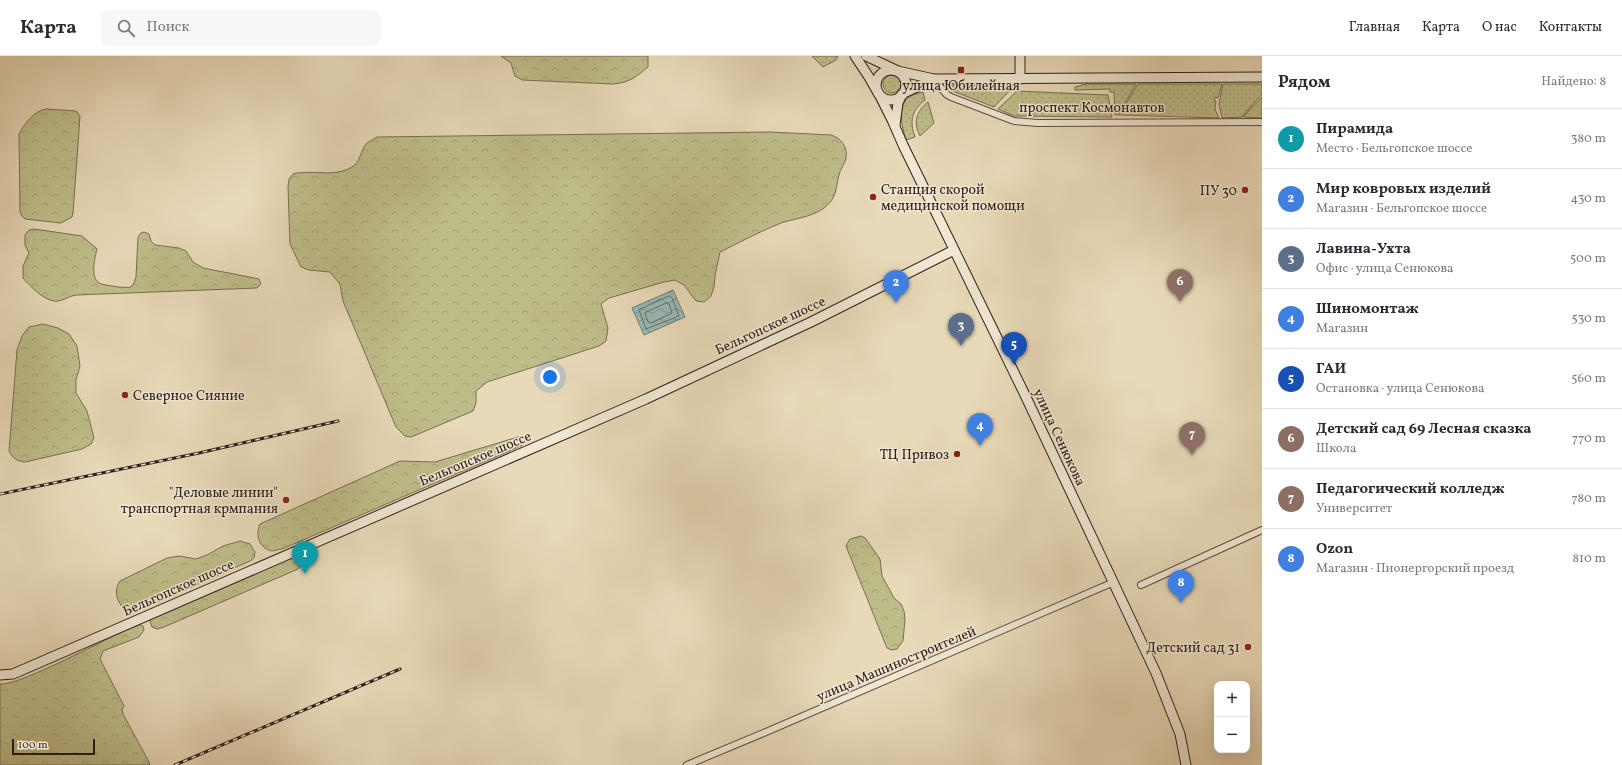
<!DOCTYPE html>
<html lang="ru">
<meta charset="utf-8">
<style>
body{margin:0;font-family:Vollkorn,serif;background:#f7f7f7;color:#2b2b33}
.controls{position:absolute;right:12px;bottom:12px;display:grid;overflow:hidden;border-radius:8px;box-shadow:0 4px 16px #0002}
.controls button{width:36px;height:36px;display:grid;place-items:center;padding:0;border:0;border-bottom:1px solid #e1e1e2;background:#fff;color:#2b2b33;font:20px sans-serif}
.scale{position:absolute;left:12px;bottom:10px;width:83px;box-sizing:border-box;padding-left:4px;border:2px solid #2e201b;border-top:0;font-size:11px;line-height:14px;white-space:nowrap;color:#2e201b;-webkit-text-stroke:3px #f0e6d1;paint-order:stroke}
.you{position:absolute;left:550px;top:321px;width:14px;height:14px;margin:-10px;border:3px solid #fff;border-radius:50%;background:#1a73e8;box-shadow:0 0 0 6px #1a73e833}
.badge{display:grid;place-items:center;width:26px;height:26px;border-radius:50%;background:#8f2418;color:#fff;font-size:13px;font-weight:700}
.pin{position:absolute;translate:-50% -33px;filter:drop-shadow(0 1px 2px #0008)}
.pin::after{content:'';position:absolute;top:21px;width:14px;height:12px;background:inherit;clip-path:polygon(0 0,100% 0,50% 100%)}
.list{margin:0;padding:0;list-style:none}
h2{display:flex;justify-content:space-between;align-items:center;height:52px;margin:0;padding:0 16px;font-size:17px}
h2 small{font-size:13px;font-weight:400;color:#7c7c81}
.list li{display:grid;grid-template-columns:26px 1fr auto;gap:12px;align-items:center;box-sizing:border-box;height:60px;padding:0 16px;border-top:1px solid #e1e1e2}
.list b{display:block;font-size:15px;white-space:nowrap}
.list p{margin:0;font-size:13px;white-space:nowrap;color:#7c7c81}
.list em{font-size:13px;font-style:normal;color:#7c7c81}
.icon{flex:none;width:22px;height:22px;fill:none;stroke:currentColor;stroke-width:2;stroke-linecap:round;stroke-linejoin:round}
.map{position:relative;flex:none;width:1262px;height:709px;overflow:hidden}
header{display:flex;align-items:center;gap:24px;box-sizing:border-box;height:56px;padding:0 20px;background:#fff;border-bottom:1px solid #e1e1e2}
header strong{font-size:19px}
nav{display:flex;gap:22px;margin-inline-start:auto;font-size:14px}
.search{width:280px;height:36px;background:#f7f7f7;display:flex;align-items:center;gap:10px;box-sizing:border-box;padding:0 14px;border-radius:8px;color:#7c7c81;font-size:15px}
main{display:flex}
aside{flex:1;background:#fff}
.map>svg:first-child{display:block}
</style>
<header>
<strong>Карта</strong>
<div class="search"><svg class="icon" aria-label="search" viewBox="0 0 24 24"><circle cx="10" cy="10" r="6"/><path d="M15 15l6 6"/></svg>Поиск</div>
<nav><a>Главная</a><a>Карта</a><a>О нас</a><a>Контакты</a></nav>
</header>
<main>
<div class="map">
<svg width="1262" height="709" viewBox="0 0 1262 709">
<defs>
<pattern id="grass-dots" width="8" height="8" patternUnits="userSpaceOnUse"><rect width="8" height="8" fill="#bebd8a"/><path d="M2 2h.1M6 6h.1" fill="none" stroke="#a4a276" stroke-width="1.8" stroke-linecap="round"/></pattern>
<pattern id="forest-crowns" width="20" height="18" patternUnits="userSpaceOnUse"><rect width="20" height="18" fill="#bebd8a"/><path d="M2 6a3 3 0 1 1 6 0M12 15a3 3 0 1 1 6 0" fill="none" stroke="#a4a276"/></pattern>
<pattern id="water-waves" width="16" height="10" patternUnits="userSpaceOnUse"><rect width="16" height="10" fill="#98b9b4"/><path d="M0 5q4-4 8 0t8 0" fill="none" stroke="#7c9692"/></pattern>
</defs>
<rect width="100%" height="100%" fill="#e8d9b8"/>
<filter id="stains"><feTurbulence type="fractalNoise" baseFrequency=".005" numOctaves="4"/><feColorMatrix values="0 0 0 0 .2 0 0 0 0 .09 0 0 0 0 .02 0 0 0 .5 -.17"/></filter>
<radialGradient id="worn" r=".72"><stop offset=".6" stop-color="#630" stop-opacity="0"/><stop offset="1" stop-color="#630" stop-opacity=".3"/></radialGradient>
<!-- grass -->
<g fill="url(#grass-dots)" stroke="#766e52">
<path d="M 812,0 L 838,0 L 836,4 L 823,11 Z"/>
<circle cx="892" cy="28" r="9"/>
<path d="M 1087,28 L 1136,28 L 1118,59 L 1115,59 L 1114,36 L 1110,36 L 1110,33 L 1075,34 L 1075,31 Z"/>
<path d="M 1138,28 L 1222,28 L 1218,42 L 1215,41 L 1214,44 L 1216,45 L 1215,53 L 1219,62 L 1119,59 Z"/>
<path d="M 1223,28 L 1262,28 L 1262,38 L 1242,61 L 1222,62 L 1219,48 Z"/>
<path d="M 1013,29 L 1013,31 L 994,51 L 950,34 L 948,32 L 949,30 Z"/>
<path d="M 1017,35 L 1108,39 L 1112,61 L 1014,60 L 998,53 Z"/>
<path d="M 923,36 L 925,44 C 912,54 909,65 915,81 L 906,84 C 900,64 895,40 923,36 Z"/>
<path d="M 1262,41 L 1262,62 L 1243,61 Z"/>
<path d="M 928,46 L 934,67 L 920,80 C 913,66 916,56 928,46 Z"/>
</g>
<!-- forest -->
<g fill="url(#forest-crowns)" stroke="#766e52">
<path d="M 501,0 L 648,0 L 648,11 C 634,22 631,26 613,28 L 522,24 L 515,20 L 511,7 Z"/>
<path d="M 46,53 L 76,55 L 80,60 L 73,157 L 72,161 L 61,167 L 25,163 L 22,160 L 20,156 L 19,78 C 25,67 34,55 46,53 Z"/>
<path d="M 770,76 L 831,79 C 841,82 848,91 846,102 C 845,108 840,113 839,119 C 837,125 837,133 834,140 C 824,160 800,161 781,167 C 761,175 740,186 720,196 L 715,219 L 714,231 L 711,240 L 704,246 L 696,245 L 684,229 L 675,224 L 664,226 L 609,242 L 601,248 L 608,272 L 606,285 L 599,290 L 487,326 L 476,335 L 476,347 L 473,355 L 411,381 L 405,380 L 396,371 L 343,245 L 340,228 L 330,216 L 309,214 L 301,211 L 290,188 L 288,131 L 289,123 L 293,118 C 312,113 334,122 352,111 C 361,106 360,94 367,87 C 370,85 374,83 377,81 Z"/>
<path d="M 34,173 L 82,180 L 97,193 C 95,201 90,221 99,227 C 102,229 108,229 112,230 C 118,231 124,232 131,231 L 134,227 L 136,221 L 138,181 L 141,177 L 144,176 L 149,178 L 151,185 L 155,189 L 179,192 L 186,195 L 193,206 L 203,212 L 259,223 L 261,228 L 257,232 L 76,239 C 69,240 65,244 58,245 C 46,247 30,230 23,222 L 23,210 L 29,197 L 25,189 L 25,179 L 29,174 Z"/>
<path d="M 43,268 L 58,272 L 69,278 L 77,290 L 80,310 L 76,324 L 76,337 L 87,355 L 94,382 L 91,388 L 82,393 L 25,406 C 17,405 13,403 9,395 L 17,294 L 22,280 L 29,271 Z"/>
<path d="M 518,381 L 523,384 L 524,387 L 521,390 L 282,493 C 279,493 275,495 272,495 C 259,493 255,478 260,468 L 400,405 L 435,406 Z"/>
<path d="M 861,480 L 865,482 L 880,503 L 882,520 L 894,542 L 901,548 L 904,555 L 905,563 L 903,585 L 897,593 L 891,594 L 887,592 L 846,490 L 850,483 Z"/>
<path d="M 240,485 L 250,488 L 255,496 L 254,502 L 250,505 L 140,554 L 125,554 C 117,545 113,536 120,525 L 167,502 L 179,500 L 196,503 L 207,499 L 223,490 Z"/>
<path d="M 295,501 L 302,503 L 302,508 L 298,513 L 164,571 L 157,573 L 152,571 L 150,565 L 154,559 L 287,502 Z"/>
<path d="M 138,568 L 143,570 L 144,574 L 139,581 L 103,595 L 100,603 L 124,650 L 122,653 L 123,658 L 149,706 L 150,709 L 0,709 L 0,628 C 18,631 115,578 138,568 Z"/>
</g>
<!-- water -->
<path fill="url(#water-waves)" stroke="#6e7c77" d="M 673,234 L 685,261 L 644,279 L 632,252 Z"/>
<g fill="none" stroke-linecap="round" stroke-linejoin="round">
<!-- shore -->
<g stroke="#636c68" stroke-width="1">
<path d="M 670,240 L 672,242 L 679,260 L 646,273 L 639,254 Z"/>
<path d="M 667,247 L 669,248 L 672,257 L 651,267 L 648,266 L 645,257 Z"/>
</g>
<defs>
<g id="street">
<path d="M 934,23 L 946,38 L 951,41 L 1014,65 L 1038,67 L 1262,66"/>
<path d="M 1141,529 L 1262,474"/>
<path d="M 687,709 L 766,676 L 1114,526"/>
</g>
<g id="secondary">
<path d="M 855,0 C 875,28 890,57 903,89 L 1025,339 L 1156,617 L 1180,678 L 1186,709"/>
<path d="M 866,0 L 898,15 L 934,23 L 1262,21"/>
<circle cx="891" cy="29" r="15"/>
<path d="M 1020,23 L 1020,0"/>
<path d="M 895,69 L 898,47 L 902,38 L 934,23"/>
<path d="M 0,619 L 13,618 L 646,343 L 811,266 L 954,194"/>
</g>
</defs>
<!-- street casing -->
<use href="#street" stroke="#5c4e42" stroke-width="8"/>
<!-- secondary casing -->
<use href="#secondary" stroke="#2e201b" stroke-width="11"/>
<!-- street -->
<use href="#street" stroke="#f0e6d1" stroke-width="6"/>
<!-- secondary -->
<use href="#secondary" stroke="#f0e6d1" stroke-width="9"/>
<defs>
<g id="rail">
<path d="M 0,438 L 199,397 L 338,365"/>
<path d="M 175,709 L 400,613"/>
</g>
</defs>
<!-- rail casing -->
<use href="#rail" stroke="#2e201b" stroke-width="3"/>
<!-- rail -->
<use href="#rail" stroke="#f0e6d1" stroke-width="1.5" stroke-dasharray="4.5" stroke-linecap="butt"/>
</g>
<!-- markers -->
<g fill="#8f2418" stroke="#f0e6d1" stroke-width="1.5">
<rect x="957" y="10" width="8" height="8" rx="2"/>
<circle cx="1245" cy="134" r="4"/>
<circle cx="873" cy="141" r="4"/>
<circle cx="125" cy="339" r="4"/>
<circle cx="957" cy="398" r="4"/>
<circle cx="286" cy="444" r="4"/>
<circle cx="1248" cy="591" r="4"/>
</g>
<g text-anchor="middle" stroke-width="3" stroke-linejoin="round" paint-order="stroke">
<!-- poi labels -->
<g font-size="14" fill="#2e201b" stroke="#f0e6d1" text-anchor="end">
<text x="961" y="34" text-anchor="middle">улица Юбилейная</text>
<text x="881" y="138" text-anchor="start">Станция скорой<tspan x="881" dy="16">медицинской помощи</tspan></text>
<text x="1237" y="139">ПУ 30</text>
<text x="133" y="344" text-anchor="start">Северное Сияние</text>
<text x="949" y="403">ТЦ Привоз</text>
<text x="278" y="441">"Деловые линии"<tspan x="278" dy="16">транспортная крмпания</tspan></text>
<text x="1240" y="596">Детский сад 31</text>
</g>
<!-- street labels -->
<g font-size="14" fill="#2e201b" stroke="#f0e6d1">
<text x="1092" y="56">проспект Космонавтов</text>
<text transform="translate(770 269) rotate(-25)" y="5">Бельгопское шоссе</text>
<text transform="translate(1060 381) rotate(65)" y="5">улица Сенюкова</text>
<text transform="translate(475 402) rotate(-23)" y="5">Бельгопское шоссе</text>
<text transform="translate(178 531) rotate(-24)" y="5">Бельгопское шоссе</text>
<text transform="translate(896 607) rotate(-23)" y="5">улица Машиностроителей</text>
</g>
</g>
<rect width="100%" height="100%" filter="url(#stains)"/>
<rect width="100%" height="100%" fill="url(#worn)"/>
</svg>
<div class="controls">
<button>+</button>
<button>−</button>
</div>
<div class="scale">100 m</div>
<div class="you"></div>
<div class="pin badge" style="left:305px;top:518px;background:#0f9aa8">1</div>
<div class="pin badge" style="left:896px;top:247px;background:#3f7fe0">2</div>
<div class="pin badge" style="left:961px;top:290px;background:#5c6f8a">3</div>
<div class="pin badge" style="left:980px;top:390px;background:#3f7fe0">4</div>
<div class="pin badge" style="left:1014px;top:309px;background:#1a4fb4">5</div>
<div class="pin badge" style="left:1180px;top:246px;background:#8d6e63">6</div>
<div class="pin badge" style="left:1192px;top:399px;background:#8d6e63">7</div>
<div class="pin badge" style="left:1181px;top:547px;background:#3f7fe0">8</div>
</div>
<aside>
<h2>Рядом<small>Найдено: 8</small></h2>
<ul class="list">
<li><span class="badge" style="background:#0f9aa8">1</span><div><b>Пирамида</b><p>Место · Бельгопское шоссе</p></div><em>380 m</em></li>
<li><span class="badge" style="background:#3f7fe0">2</span><div><b>Мир ковровых изделий</b><p>Магазин · Бельгопское шоссе</p></div><em>430 m</em></li>
<li><span class="badge" style="background:#5c6f8a">3</span><div><b>Лавина-Ухта</b><p>Офис · улица Сенюкова</p></div><em>500 m</em></li>
<li><span class="badge" style="background:#3f7fe0">4</span><div><b>Шиномонтаж</b><p>Магазин</p></div><em>530 m</em></li>
<li><span class="badge" style="background:#1a4fb4">5</span><div><b>ГАИ</b><p>Остановка · улица Сенюкова</p></div><em>560 m</em></li>
<li><span class="badge" style="background:#8d6e63">6</span><div><b>Детский сад 69 Лесная сказка</b><p>Школа</p></div><em>770 m</em></li>
<li><span class="badge" style="background:#8d6e63">7</span><div><b>Педагогический колледж</b><p>Университет</p></div><em>780 m</em></li>
<li><span class="badge" style="background:#3f7fe0">8</span><div><b>Ozon</b><p>Магазин · Пионергорский проезд</p></div><em>810 m</em></li>
</ul>
</aside>
</main>
